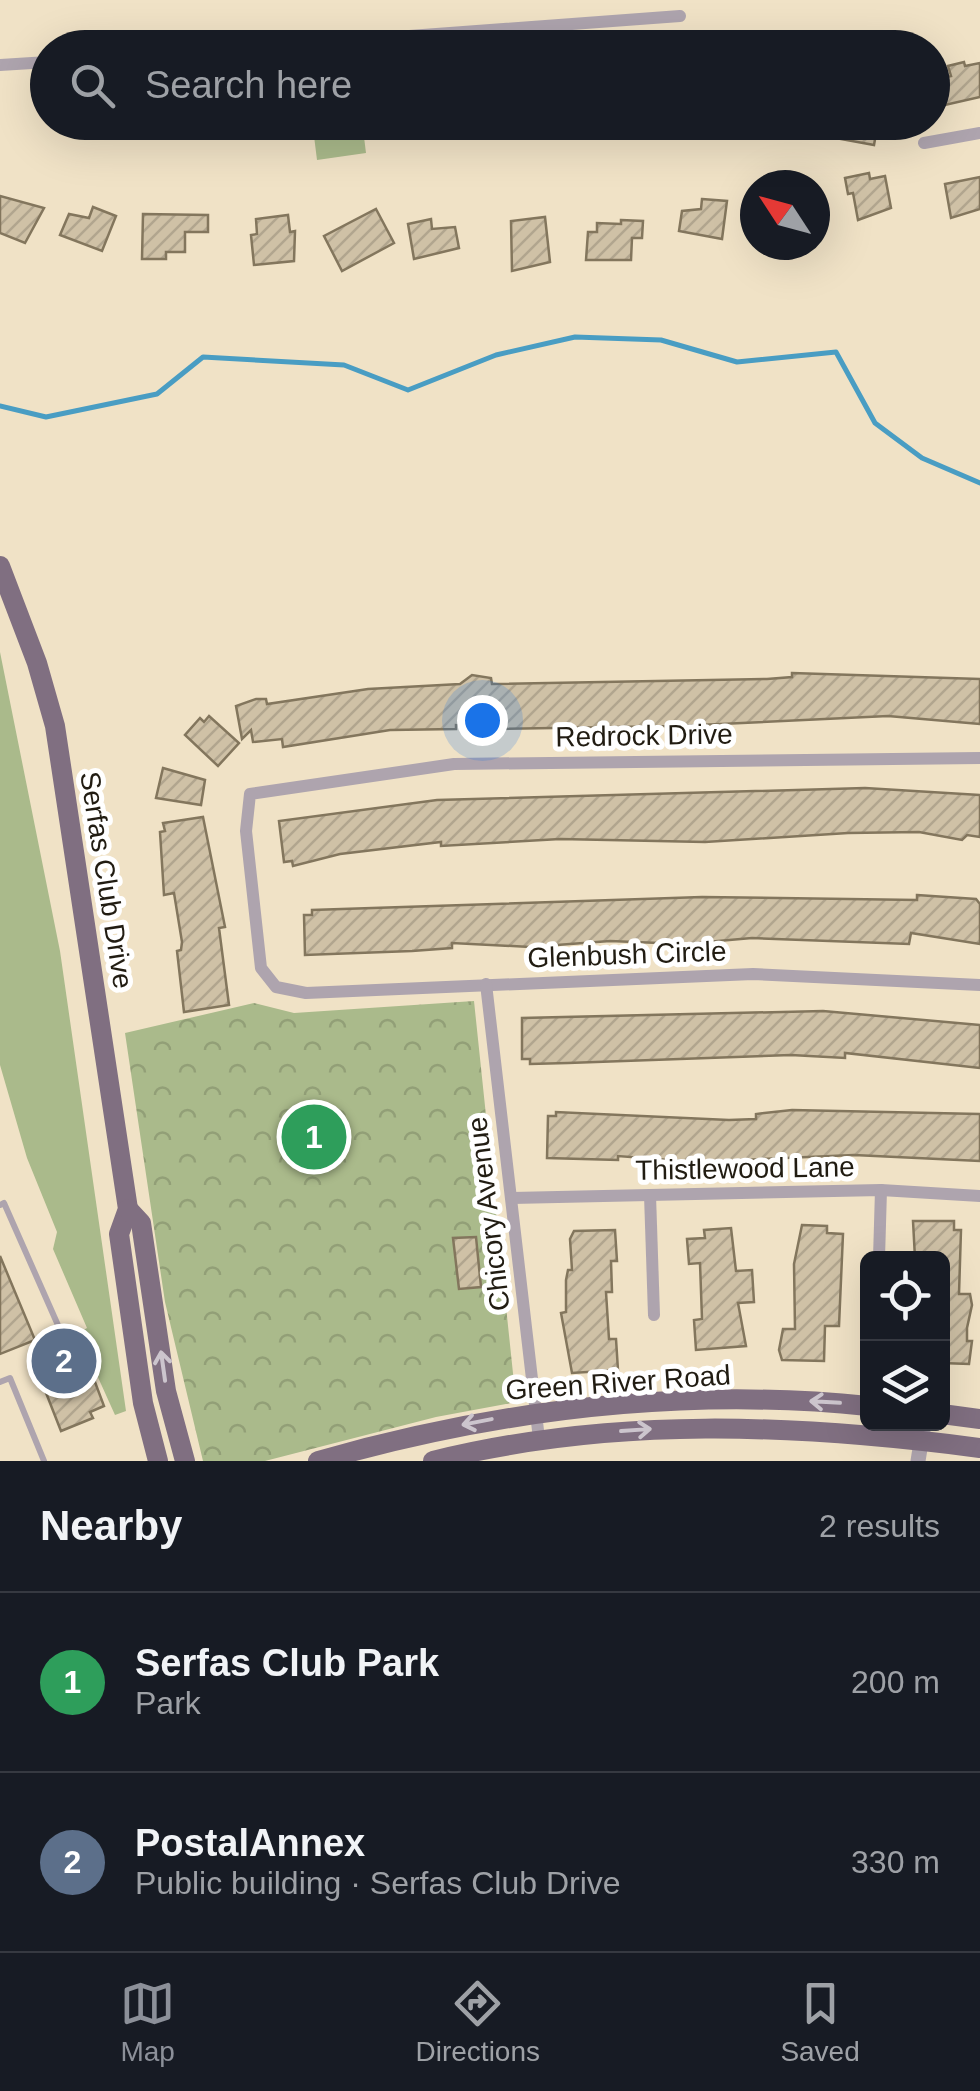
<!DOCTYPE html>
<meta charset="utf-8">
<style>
body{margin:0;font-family:Arial,sans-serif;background:#242831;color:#f1f3f6}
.controls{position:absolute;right:30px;bottom:30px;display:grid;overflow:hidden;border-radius:15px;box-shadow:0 10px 40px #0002}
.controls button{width:90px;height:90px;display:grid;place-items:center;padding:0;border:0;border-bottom:2px solid #363941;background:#171b24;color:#f1f3f6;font:50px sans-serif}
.compass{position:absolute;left:740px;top:170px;width:90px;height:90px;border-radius:50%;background:#171b24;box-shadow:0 10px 40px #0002;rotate:306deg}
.you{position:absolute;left:482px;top:720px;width:35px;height:35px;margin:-25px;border:8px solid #fff;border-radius:50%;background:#1a73e8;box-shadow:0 0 0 15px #1a73e833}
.badge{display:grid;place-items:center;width:65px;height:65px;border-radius:50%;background:#8c9099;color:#fff;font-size:32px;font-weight:700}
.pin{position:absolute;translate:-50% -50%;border:5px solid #fff;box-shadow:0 2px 10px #0006}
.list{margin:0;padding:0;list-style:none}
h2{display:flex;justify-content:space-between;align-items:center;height:130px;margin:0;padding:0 40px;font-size:42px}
h2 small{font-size:32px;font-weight:400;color:#9ea1a6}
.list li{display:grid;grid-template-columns:65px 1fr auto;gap:30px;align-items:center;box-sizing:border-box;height:180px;padding:0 40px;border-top:2px solid #363941}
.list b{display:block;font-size:38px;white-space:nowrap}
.list p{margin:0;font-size:32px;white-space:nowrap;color:#9ea1a6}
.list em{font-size:32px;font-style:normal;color:#9ea1a6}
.icon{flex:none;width:55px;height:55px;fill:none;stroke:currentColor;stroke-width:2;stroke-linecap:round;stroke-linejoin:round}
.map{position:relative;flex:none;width:980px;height:1461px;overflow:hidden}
.search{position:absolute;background:#171b24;box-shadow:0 10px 40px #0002;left:30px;right:30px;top:30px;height:110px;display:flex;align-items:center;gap:25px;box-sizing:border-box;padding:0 35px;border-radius:55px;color:#9ea1a6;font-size:38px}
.sheet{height:490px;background:#171b24}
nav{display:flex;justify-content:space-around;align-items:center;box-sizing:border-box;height:140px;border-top:2px solid #363941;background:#171b24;font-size:28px;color:#9ea1a6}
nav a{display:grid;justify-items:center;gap:5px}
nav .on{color:#8c9099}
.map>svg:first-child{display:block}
</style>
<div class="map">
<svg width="980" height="1461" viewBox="0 0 980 1461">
<defs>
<pattern id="park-crowns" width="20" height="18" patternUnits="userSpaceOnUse" patternTransform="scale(2.5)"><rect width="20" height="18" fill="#aaba8b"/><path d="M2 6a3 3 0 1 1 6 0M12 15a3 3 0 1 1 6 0" fill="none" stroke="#929f77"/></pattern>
<pattern id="building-hatch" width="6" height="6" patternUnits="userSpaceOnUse" patternTransform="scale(2.5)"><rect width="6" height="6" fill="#cfc1a6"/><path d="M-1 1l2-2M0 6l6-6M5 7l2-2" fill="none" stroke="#b1a58e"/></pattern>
</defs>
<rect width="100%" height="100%" fill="#f0e2c6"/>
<!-- grass -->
<g fill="#aaba8b">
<path d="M 363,129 L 366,153 L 317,160 L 314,136 Z"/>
<path d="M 0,652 L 60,951 L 126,1411 L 115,1415 L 78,1333 L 87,1328 L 53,1249 L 57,1232 L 27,1158 L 0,1065 Z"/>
</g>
<!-- park -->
<path fill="url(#park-crowns)" d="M 474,1001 L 516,1402 L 436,1417 L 265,1461 L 203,1461 L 165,1302 L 125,1033 L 254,1003 L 294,1013 Z"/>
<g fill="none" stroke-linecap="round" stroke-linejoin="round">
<!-- stream -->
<path stroke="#499dc3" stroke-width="5" d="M 0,406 L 46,417 L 157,394 L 203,357 L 344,365 L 408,390 L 496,355 L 575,337 L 661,340 L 737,362 L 836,352 L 875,423 L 922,458 L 980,483"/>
</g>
<!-- building -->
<g fill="url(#building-hatch)" stroke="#83765d" stroke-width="2.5">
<path d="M 964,62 L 965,66 L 980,63 L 980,97 L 936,107 L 932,80 L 951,76 L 948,66 Z"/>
<path d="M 844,122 L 878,122 L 874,145 L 841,139 Z"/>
<path d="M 869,173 L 870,179 L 885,176 L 891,208 L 858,220 L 853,193 L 848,194 L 845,178 Z"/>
<path d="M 980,177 L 980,209 L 951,218 L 945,184 Z"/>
<path d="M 0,196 L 44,208 L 25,243 L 0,233 Z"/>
<path d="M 702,199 L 727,201 L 722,239 L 679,231 L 682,211 L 701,209 Z"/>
<path d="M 93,207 L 116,216 L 102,251 L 60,235 L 69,214 L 89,218 Z"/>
<path d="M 376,209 L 394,243 L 342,271 L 324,236 Z"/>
<path d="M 143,214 L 208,215 L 208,232 L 185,232 L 185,252 L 166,252 L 166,259 L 142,259 Z"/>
<path d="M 288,215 L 290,232 L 295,231 L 294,261 L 254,265 L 251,235 L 257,234 L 256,219 Z"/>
<path d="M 545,217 L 550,262 L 512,271 L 511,221 Z"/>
<path d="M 431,219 L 432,229 L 455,227 L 459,248 L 414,259 L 408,224 Z"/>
<path d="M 621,220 L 643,221 L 642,238 L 632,238 L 631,260 L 586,260 L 588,232 L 597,232 L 597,223 L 621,224 Z"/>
<path d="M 792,673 L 980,679 L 980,724 L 888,716 L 677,726 L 499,729 L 456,725 L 456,729 L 390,730 L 283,747 L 282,739 L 253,742 L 251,730 L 242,739 L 236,706 L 256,699 L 266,699 L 267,704 L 368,689 L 460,684 L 472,675 L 491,678 L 492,684 L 767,679 L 792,677 Z"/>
<path d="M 209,716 L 239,743 L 218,766 L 185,735 L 200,718 L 204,722 Z"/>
<path d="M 163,768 L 205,780 L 201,805 L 156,798 Z"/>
<path d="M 865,788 L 980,795 L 980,837 L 967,835 L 962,840 L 919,832 L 848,833 L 705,842 L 560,839 L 441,846 L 441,842 L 340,854 L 293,866 L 292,861 L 284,862 L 279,821 L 437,800 Z"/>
<path d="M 203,817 L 225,927 L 219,928 L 229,1005 L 184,1012 L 177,951 L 181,950 L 182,942 L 174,893 L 164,895 L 160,832 L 165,831 L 163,823 Z"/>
<path d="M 917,895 L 976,899 L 980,904 L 980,944 L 911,933 L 909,944 L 752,938 L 684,944 L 610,941 L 530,947 L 452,943 L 452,948 L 412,951 L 305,955 L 304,915 L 312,915 L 312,910 L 702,897 L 917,900 Z"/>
<path d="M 823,1011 L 980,1025 L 980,1068 L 845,1053 L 845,1058 L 791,1055 L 568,1063 L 530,1064 L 530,1059 L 522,1059 L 522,1018 Z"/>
<path d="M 792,1110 L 980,1114 L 980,1161 L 854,1155 L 696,1162 L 618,1156 L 618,1160 L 547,1158 L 548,1116 L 556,1116 L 556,1112 L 729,1120 L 756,1119 L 756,1114 Z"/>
<path d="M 913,1221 L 954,1221 L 954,1230 L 961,1230 L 959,1294 L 970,1294 L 972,1305 L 967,1328 L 967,1341 L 972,1341 L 969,1364 L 942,1363 L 942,1258 L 915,1258 Z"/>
<path d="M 802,1225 L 827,1226 L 827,1233 L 843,1234 L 839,1326 L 825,1326 L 824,1361 L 782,1360 L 779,1350 L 783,1329 L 795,1329 L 794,1264 Z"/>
<path d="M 731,1228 L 736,1271 L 752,1270 L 754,1302 L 738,1303 L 746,1346 L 696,1350 L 694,1320 L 702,1319 L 700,1263 L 689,1264 L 687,1239 L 705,1238 L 704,1230 Z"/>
<path d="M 615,1230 L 617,1261 L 611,1261 L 612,1292 L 606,1292 L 609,1339 L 616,1339 L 618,1370 L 572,1373 L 561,1313 L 566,1312 L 566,1280 L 568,1270 L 572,1270 L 570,1239 L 574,1231 Z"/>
<path d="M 476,1237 L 481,1287 L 459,1289 L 453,1238 Z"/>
<path d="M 0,1256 L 35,1340 L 0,1354 Z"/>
<path d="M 77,1334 L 104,1406 L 90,1412 L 93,1418 L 61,1431 L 30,1352 Z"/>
</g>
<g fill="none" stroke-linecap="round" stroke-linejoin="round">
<!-- service -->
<g stroke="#aea4ae" stroke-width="6">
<path d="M 0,1205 L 4,1203 L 61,1332"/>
<path d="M 0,1382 L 10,1378 L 44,1461"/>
</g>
<!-- minor -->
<g stroke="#aea4ae" stroke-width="12">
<path d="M 247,48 L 680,16"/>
<path d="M 0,65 L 48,62"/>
<path d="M 924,143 L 980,133"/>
<path d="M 980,758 L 454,764 L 250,794 L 246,831 L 261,968 L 276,987 L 306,993 L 753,974 L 980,985"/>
<path d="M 486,984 L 539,1439"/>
<path d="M 650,1195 L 654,1315"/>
<path d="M 512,1198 L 881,1190 L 980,1196"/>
<path d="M 879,1258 L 881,1190"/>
</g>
<!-- tertiary -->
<path stroke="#aea4ae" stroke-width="15" d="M 918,1461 L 924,1424"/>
<!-- primary -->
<g stroke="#806f81" stroke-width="20">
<path d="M 0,566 L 37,663 L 55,726 L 128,1209 L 119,1234 L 143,1403 L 158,1461"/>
<path d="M 128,1209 L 141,1223 L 166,1391 L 185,1461"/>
<path d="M 942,1414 L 980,1419"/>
<path d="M 318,1461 C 497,1410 682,1387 868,1406"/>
<path d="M 433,1461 C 614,1416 796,1424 980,1448"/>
</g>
</g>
<!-- one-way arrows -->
<defs><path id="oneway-shaft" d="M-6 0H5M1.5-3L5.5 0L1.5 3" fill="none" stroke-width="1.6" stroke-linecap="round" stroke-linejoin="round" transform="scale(2.5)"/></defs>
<g stroke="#ccc5cd">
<use href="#oneway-shaft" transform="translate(163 1366) rotate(-98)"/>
<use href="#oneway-shaft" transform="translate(825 1402) rotate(-177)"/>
<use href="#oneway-shaft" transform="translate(477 1422) rotate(169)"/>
<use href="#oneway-shaft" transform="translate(636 1430) rotate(-4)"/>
</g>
<g text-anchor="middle" stroke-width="10" stroke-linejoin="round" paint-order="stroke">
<!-- street labels -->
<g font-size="28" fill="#211c12" stroke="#fff">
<text transform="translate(644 735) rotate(-1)" y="10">Redrock Drive</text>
<text transform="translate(107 880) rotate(81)" y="10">Serfas Club Drive</text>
<text transform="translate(627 954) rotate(-2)" y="10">Glenbush Circle</text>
<text transform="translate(745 1168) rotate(-1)" y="10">Thistlewood Lane</text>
<text transform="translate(488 1214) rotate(-97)" y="10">Chicory Avenue</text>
<text transform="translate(618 1382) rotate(-4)" y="10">Green River Road</text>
</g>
</g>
</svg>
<div class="controls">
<button><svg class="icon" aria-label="locate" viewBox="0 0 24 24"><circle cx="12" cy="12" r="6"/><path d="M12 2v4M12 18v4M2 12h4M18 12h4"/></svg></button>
<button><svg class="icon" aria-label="layers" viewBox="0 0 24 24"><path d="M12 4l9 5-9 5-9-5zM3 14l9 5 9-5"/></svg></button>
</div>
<svg class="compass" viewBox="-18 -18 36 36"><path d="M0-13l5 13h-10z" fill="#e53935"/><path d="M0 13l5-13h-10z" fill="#9ea1a6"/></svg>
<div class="you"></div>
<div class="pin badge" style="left:314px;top:1137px;background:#2e9e5b">1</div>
<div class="pin badge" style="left:64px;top:1361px;background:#5c6f8a">2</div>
<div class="search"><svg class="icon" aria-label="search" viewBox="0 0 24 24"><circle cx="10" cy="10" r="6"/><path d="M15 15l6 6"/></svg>Search here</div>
</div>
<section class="sheet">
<h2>Nearby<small>2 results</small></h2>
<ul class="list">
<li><span class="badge" style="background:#2e9e5b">1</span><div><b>Serfas Club Park</b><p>Park</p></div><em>200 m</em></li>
<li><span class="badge" style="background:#5c6f8a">2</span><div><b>PostalAnnex</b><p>Public building · Serfas Club Drive</p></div><em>330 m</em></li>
</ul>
</section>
<nav>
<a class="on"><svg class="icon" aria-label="map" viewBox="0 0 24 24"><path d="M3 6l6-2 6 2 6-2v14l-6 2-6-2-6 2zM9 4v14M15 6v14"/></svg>Map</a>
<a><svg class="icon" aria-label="directions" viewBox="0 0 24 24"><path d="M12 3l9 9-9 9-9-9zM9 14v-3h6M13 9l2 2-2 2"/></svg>Directions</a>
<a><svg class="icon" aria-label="saved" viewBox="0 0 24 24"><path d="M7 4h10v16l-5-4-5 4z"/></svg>Saved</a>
</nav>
